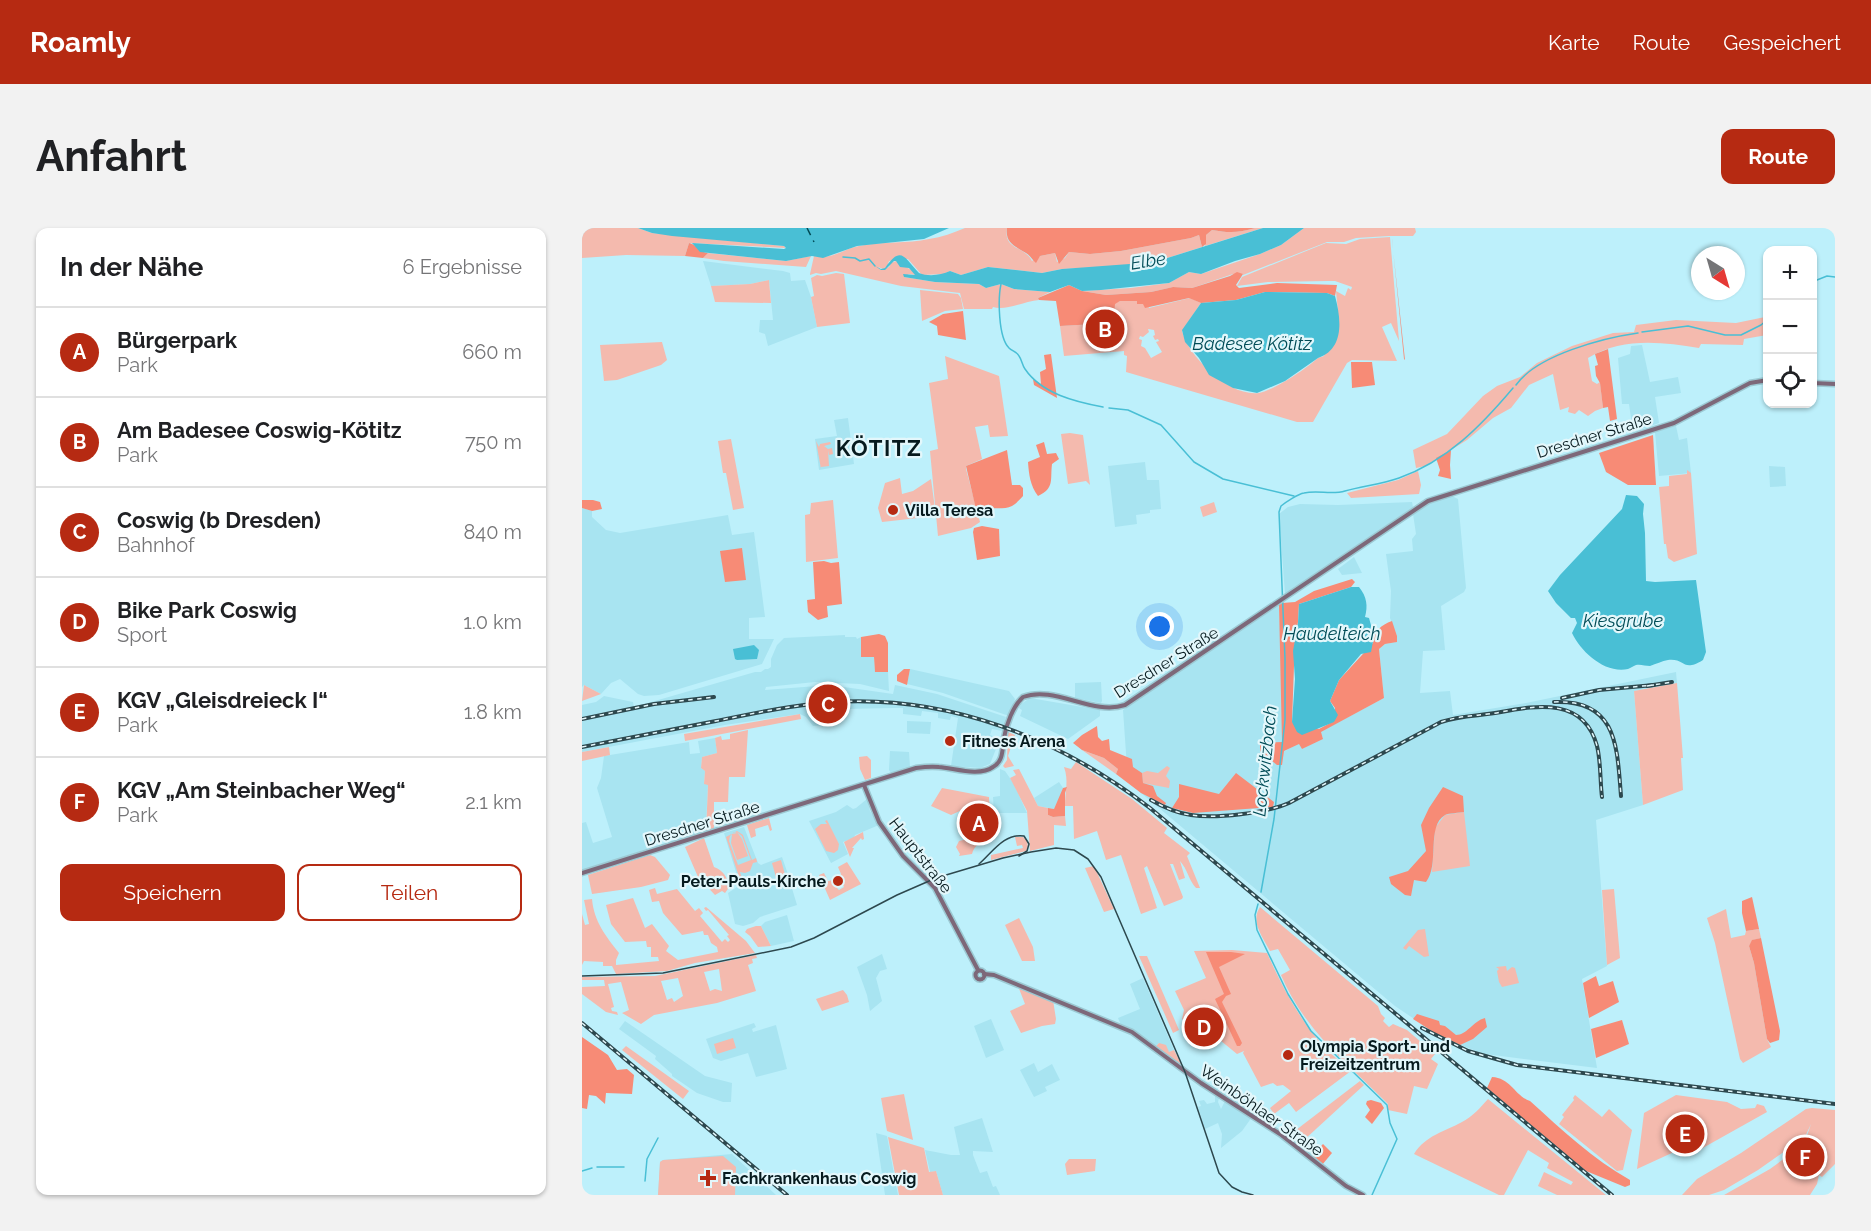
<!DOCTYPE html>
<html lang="de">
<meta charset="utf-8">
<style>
body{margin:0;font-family:Raleway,sans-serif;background:#f2f2f2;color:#202124}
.controls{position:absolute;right:18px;top:18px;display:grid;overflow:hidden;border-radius:12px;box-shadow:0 2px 4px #0004}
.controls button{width:54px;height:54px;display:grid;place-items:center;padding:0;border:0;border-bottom:2px solid #e0e0e0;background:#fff;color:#202124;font:30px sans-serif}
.compass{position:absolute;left:1109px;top:18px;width:54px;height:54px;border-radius:50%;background:#fff;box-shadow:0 2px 4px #0004;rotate:143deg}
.you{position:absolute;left:578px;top:399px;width:21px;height:21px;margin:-15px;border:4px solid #fff;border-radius:50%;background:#1a73e8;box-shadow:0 0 0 9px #1a73e833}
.badge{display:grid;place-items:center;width:39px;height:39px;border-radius:50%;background:#b62a12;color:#fff;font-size:20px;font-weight:700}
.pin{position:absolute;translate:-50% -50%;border:3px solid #fff;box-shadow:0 2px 6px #0006}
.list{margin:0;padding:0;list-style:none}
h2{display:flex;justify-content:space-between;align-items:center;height:78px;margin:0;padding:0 24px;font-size:26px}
h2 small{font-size:20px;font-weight:400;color:#757577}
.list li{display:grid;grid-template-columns:39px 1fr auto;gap:18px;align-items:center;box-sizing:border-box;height:90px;padding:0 24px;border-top:2px solid #e0e0e0}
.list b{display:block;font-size:22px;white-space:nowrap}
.list p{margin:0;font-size:20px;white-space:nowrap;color:#757577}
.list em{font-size:20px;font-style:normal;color:#757577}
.actions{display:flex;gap:12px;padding:18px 24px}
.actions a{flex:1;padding:14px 0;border:2px solid #b62a12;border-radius:12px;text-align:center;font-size:21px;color:#b62a12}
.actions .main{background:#b62a12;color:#fff}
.icon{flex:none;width:33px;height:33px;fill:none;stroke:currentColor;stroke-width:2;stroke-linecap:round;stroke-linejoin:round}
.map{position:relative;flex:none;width:1253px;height:967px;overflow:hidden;border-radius:12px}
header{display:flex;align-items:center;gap:36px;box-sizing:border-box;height:84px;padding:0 30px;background:#b62a12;color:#fff}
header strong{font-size:28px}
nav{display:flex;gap:33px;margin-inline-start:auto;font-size:21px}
.intro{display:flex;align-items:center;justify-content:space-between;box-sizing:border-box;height:144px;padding:0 36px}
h1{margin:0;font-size:42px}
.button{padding:15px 27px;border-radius:12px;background:#b62a12;color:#fff;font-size:21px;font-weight:700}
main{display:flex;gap:36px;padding:0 36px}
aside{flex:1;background:#fff;border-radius:12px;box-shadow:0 2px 4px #0004}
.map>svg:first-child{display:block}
</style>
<header>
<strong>Roamly</strong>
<nav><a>Karte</a><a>Route</a><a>Gespeichert</a></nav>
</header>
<div class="intro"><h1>Anfahrt</h1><a class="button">Route</a></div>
<main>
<aside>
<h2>In der Nähe<small>6 Ergebnisse</small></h2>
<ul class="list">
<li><span class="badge">A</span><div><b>Bürgerpark</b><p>Park</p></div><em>660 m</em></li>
<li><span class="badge">B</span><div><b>Am Badesee Coswig-Kötitz</b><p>Park</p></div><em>750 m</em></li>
<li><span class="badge">C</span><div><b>Coswig (b Dresden)</b><p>Bahnhof</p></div><em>840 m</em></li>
<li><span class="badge">D</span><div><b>Bike Park Coswig</b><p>Sport</p></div><em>1.0 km</em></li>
<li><span class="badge">E</span><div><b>KGV „Gleisdreieck I“</b><p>Park</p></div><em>1.8 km</em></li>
<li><span class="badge">F</span><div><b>KGV „Am Steinbacher Weg“</b><p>Park</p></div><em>2.1 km</em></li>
</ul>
<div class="actions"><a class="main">Speichern</a><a>Teilen</a></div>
</aside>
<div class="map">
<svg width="1253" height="967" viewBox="0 0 1253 967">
<rect width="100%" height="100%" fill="#bdf0fb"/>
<!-- built -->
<g fill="#a8e4f1">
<path d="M 121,33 L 201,43 L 208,45 L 209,53 L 223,52 L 229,69 L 235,99 L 186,118 L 183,106 L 177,104 L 178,92 L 191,92 L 187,52 L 168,56 L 129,58 Z"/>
<path d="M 1060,117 L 1068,154 L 1096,149 L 1099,165 L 1073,169 L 1077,195 L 1051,204 L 1047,176 L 1040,176 L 1036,130 L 1048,126 L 1049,118 Z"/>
<path d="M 266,190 L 272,236 L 237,242 L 233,211 L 255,208 L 252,192 Z"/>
<path d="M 1094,198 L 1097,212 L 1105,210 L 1109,245 L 1077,248 L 1073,204 Z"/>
<path d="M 563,234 L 565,252 L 577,252 L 579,281 L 568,282 L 568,285 L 554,287 L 555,296 L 533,299 L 526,238 Z"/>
<path d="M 1187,238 L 1203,239 L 1204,258 L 1188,259 Z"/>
<path d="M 870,268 L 876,271 L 884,360 L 882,364 L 859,378 L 863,422 L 841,423 L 838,465 L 868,463 L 871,487 L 944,475 L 1094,444 L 1095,455 L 1052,463 L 1061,577 L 1014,592 L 1025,738 L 1000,751 L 1015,840 L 903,826 L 886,820 L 853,805 L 813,778 L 546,554 L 541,482 L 697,377 L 703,523 L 717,515 L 720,521 L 741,510 L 738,504 L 802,470 L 797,421 L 803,416 L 814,414 L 815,408 L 808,390 L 809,363 L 804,326 L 831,323 L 830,311 L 834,306 L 831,286 L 847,276 Z"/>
<path d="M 830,274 L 831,279 L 703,366 L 697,286 L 706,279 L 718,276 L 756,277 Z"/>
<path d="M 0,280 L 10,283 L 10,289 L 24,302 L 38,305 L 146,287 L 150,307 L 172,304 L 183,389 L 167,390 L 167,411 L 192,411 L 180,436 L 77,467 L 62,468 L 56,466 L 38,451 L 29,455 L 19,466 L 2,457 L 0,459 Z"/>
<path d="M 772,329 L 780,345 L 760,347 L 756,341 Z"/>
<path d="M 263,407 L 263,409 L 274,409 L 275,411 L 279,409 L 279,429 L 292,429 L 293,443 L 306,444 L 307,463 L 278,456 L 233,454 L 184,459 L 183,462 L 248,457 L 311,466 L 313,457 L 355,466 L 424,489 L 420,503 L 410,501 L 408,507 L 418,511 L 408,536 L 398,540 L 369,538 L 376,490 L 369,488 L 368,492 L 356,490 L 356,485 L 340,483 L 339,488 L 321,486 L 321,480 L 311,480 L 263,481 L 263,485 L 256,485 L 256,496 L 231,498 L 224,489 L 218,486 L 143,497 L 0,524 L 0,477 L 14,474 L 22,468 L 51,474 L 52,479 L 173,444 L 179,444 L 183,441 L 186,441 L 189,439 L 189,431 L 195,417 L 202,410 Z"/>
<path d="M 328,441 L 427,463 L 433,471 L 427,488 L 361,465 L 325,456 Z"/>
<path d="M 519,454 L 520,473 L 519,475 L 493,470 L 493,455 Z"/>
<path d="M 448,470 L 518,482 L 518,488 L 486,511 L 438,488 L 440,482 L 437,480 L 439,476 Z"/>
<path d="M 325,493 L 349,494 L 348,506 L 325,505 Z"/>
<path d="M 133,510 L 135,525 L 120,529 L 119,540 L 123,543 L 122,556 L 126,556 L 124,597 L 117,596 L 116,602 L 112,606 L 104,605 L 104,597 L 69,609 L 70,617 L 67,620 L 0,643 L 0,595 L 4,594 L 11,615 L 30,609 L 15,560 L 19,550 L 22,528 L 107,514 L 108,526 L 118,525 L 116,513 Z"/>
<path d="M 308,523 L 327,524 L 328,539 L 309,545 L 307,542 Z"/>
<path d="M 418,541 L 423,543 L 432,556 L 445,585 L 412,585 L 411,569 L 418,568 Z"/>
<path d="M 477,554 L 481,560 L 480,565 L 472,581 L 456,578 L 452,570 Z"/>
<path d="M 285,571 L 288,583 L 297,597 L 273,607 L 272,610 L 261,614 L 266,626 L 249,635 L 227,593 L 254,584 L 265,577 L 271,581 L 274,580 Z"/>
<path d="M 162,599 L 176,635 L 179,637 L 200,629 L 208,652 L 197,657 L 199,660 L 209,657 L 215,677 L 178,689 L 171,695 L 161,698 L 153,696 L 146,665 L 158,657 L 142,605 Z"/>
<path d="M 205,687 L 212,713 L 189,718 L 179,698 L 183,694 Z"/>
<path d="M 300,726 L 305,741 L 298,743 L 294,750 L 300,773 L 288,783 L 285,767 L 275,739 Z"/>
<path d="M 561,750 L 592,822 L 587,824 L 577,815 L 574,818 L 559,807 L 539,797 L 536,790 L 558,781 L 548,756 Z"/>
<path d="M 409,791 L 422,822 L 404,830 L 392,798 Z"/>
<path d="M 43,793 L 123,848 L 150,855 L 149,874 L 141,874 L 115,865 L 90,848 L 90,846 L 73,831 L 74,828 L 37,801 Z"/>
<path d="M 172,795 L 174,799 L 170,801 L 171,804 L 194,797 L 205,841 L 174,849 L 166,825 L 139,833 L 131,830 L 124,811 Z"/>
<path d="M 452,835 L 456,844 L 470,836 L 478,852 L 463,859 L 465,863 L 452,869 L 438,842 Z"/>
<path d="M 633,867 L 637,870 L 636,874 L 639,881 L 643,873 L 670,889 L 660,903 L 639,920 L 640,906 L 636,895 L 623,901 L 616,879 L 619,878 L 617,873 L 622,872 L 625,876 L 633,874 Z"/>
<path d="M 400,890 L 411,924 L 391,923 L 391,927 L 398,945 L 405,943 L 411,959 L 414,958 L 418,967 L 361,967 L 354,943 L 348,944 L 343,922 L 369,927 L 378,927 L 372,899 Z"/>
<path d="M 294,905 L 305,908 L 316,967 L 303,967 Z"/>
<path d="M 150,926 L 194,967 L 76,967 L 78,934 L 81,932 Z"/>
</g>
<!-- green -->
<g fill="#f4baae" fill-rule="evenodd">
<path d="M 0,0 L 56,0 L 70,5 L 202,18 L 204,20 L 107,15 L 103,28 L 44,27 L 0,30 Z"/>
<path d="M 383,0 L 425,0 C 421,22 443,18 450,33 L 458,28 L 473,25 L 475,34 L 483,30 L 487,24 L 508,26 L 539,23 L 609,10 L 617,7 L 620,19 L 579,32 L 539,38 L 480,41 L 460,45 L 406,39 L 379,47 L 368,43 L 362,46 L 340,47 L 326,31 L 307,33 L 305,39 L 301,41 L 296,39 L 299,42 L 307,39 L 309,35 L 314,33 L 331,43 L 334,47 L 327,46 L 322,49 L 353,54 L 397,56 L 404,60 L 419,56 L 432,61 L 468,64 L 456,70 L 457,72 C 443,73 424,83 411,79 L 410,81 L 382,81 L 378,65 L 319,58 L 254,43 L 239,46 L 234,45 L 228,47 L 228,46 L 232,28 C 250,32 261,21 277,18 C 300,13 326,16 347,11 C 360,9 371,5 383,0 Z"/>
<path d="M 673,0 L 681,0 L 623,18 L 624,7 L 630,2 C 645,5 657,5 673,0 Z"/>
<path d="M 722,0 L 833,0 L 834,4 L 831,8 L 807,8 L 774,10 L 762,14 L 745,14 L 661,47 L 661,46 L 651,46 L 610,60 L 591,59 L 569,64 L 524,67 L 500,63 L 549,60 L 587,55 L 607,44 L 619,46 L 678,26 L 699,17 Z"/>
<path d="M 808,9 L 817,113 L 809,95 L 800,99 L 815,133 L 770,132 L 765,135 L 731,194 L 715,194 L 544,144 L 545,128 L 542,127 L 542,123 L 482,128 L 478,98 L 532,95 L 533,75 L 538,73 L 564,73 L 567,80 L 608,70 L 619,75 L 600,103 C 607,129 647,169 677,165 C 693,162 725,140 736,130 L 742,128 L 756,84 L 754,63 L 763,68 L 766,60 L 769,62 L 770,59 L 753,53 L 746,53 L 686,54 L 655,58 L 660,49 L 744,15 L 764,16 L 778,11 ZM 566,101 L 572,102 L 573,107 L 571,108 L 573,112 L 576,111 L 577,113 L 574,114 L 580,124 L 569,130 L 563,120 L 559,118 L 560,112 L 557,111 L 558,108 L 561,109 L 567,104 Z"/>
<path d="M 126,25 L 204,33 L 229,28 L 224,39 L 142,33 L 121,30 Z"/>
<path d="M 254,45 L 262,46 L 268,95 L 235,99 L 229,69 L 232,68 L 229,50 L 235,47 L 240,48 Z"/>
<path d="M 187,52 L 189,75 L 133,74 L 129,58 L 168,56 Z"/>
<path d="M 338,62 L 376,66 L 379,70 L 381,81 L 363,83 L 340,93 Z"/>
<path d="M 1183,89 L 1185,90 L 1185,107 L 1162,111 L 1161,117 L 1119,116 L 1117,120 C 1079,114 1041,109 1006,130 L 1010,153 L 1015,156 L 1018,154 L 1021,180 L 1013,183 L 1006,188 L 997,182 L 993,186 L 986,184 L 987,179 L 978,182 L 971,146 L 947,157 L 929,180 L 911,190 L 885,212 L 843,238 L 834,240 L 831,222 L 865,206 L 901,168 L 915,158 L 938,149 L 955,135 L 990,118 L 1031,105 L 1052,104 L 1054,97 L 1094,92 L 1154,95 Z"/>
<path d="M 80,114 L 85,132 L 79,137 L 35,152 L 22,153 L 18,117 Z"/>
<path d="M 363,128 L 417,148 L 426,208 L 408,209 L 406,197 L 393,199 L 400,231 L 384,238 L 384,241 L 398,294 L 389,300 L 356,308 L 348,223 L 356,221 L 347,155 L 366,151 Z"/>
<path d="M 488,205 L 501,207 L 508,257 L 504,253 L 486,256 L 479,206 Z"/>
<path d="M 149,211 L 162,280 L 151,282 L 144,245 L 141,245 L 136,213 Z"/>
<path d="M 234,213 L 237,219 L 238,216 L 248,214 L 249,216 L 242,218 L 246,221 L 250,220 L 251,226 L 247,227 L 246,222 L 247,238 L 239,239 L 239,241 Z"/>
<path d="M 1105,242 L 1109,245 L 1115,326 L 1092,334 L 1086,330 L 1084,316 L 1082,316 L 1077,259 L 1087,258 L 1087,248 L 1105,246 Z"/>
<path d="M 836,243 L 839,257 L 837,266 L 769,270 L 765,265 L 816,252 Z"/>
<path d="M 318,250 L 320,266 L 331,263 L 349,251 L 354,288 L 300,294 L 296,280 L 303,255 Z"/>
<path d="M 251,272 L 256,330 L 224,334 L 223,287 L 228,286 L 229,275 Z"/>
<path d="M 632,274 L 635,284 L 621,289 L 618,279 Z"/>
<path d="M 1095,455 L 1101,530 L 1099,530 L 1101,562 L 1061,577 L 1052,463 Z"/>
<path d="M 2,457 L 19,466 L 0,473 Z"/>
<path d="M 218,486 L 219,491 L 103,513 L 102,506 Z"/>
<path d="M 166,502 L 163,549 L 147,549 L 146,574 L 132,574 L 132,601 L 124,604 L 126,557 L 122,556 L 123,543 L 119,540 L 120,529 L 135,525 L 133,510 L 139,508 L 140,512 L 148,511 L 148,506 Z"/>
<path d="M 426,504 L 433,507 L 426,528 L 432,538 L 423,540 L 421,538 L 425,532 Z"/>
<path d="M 27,519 L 28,527 L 0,533 L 0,524 Z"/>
<path d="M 500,522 L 522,530 L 536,541 L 534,546 Z"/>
<path d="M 285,528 L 289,532 L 289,550 L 283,552 L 278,541 L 277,529 Z"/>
<path d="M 494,534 L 550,571 L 585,600 L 582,605 L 608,625 L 605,628 L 618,660 L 614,660 C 606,651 606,642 598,633 L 603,650 L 597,652 L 591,636 L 588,636 L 601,669 L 600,671 L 582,678 L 565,638 L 562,640 L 575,680 L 559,686 L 539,627 L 524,632 L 515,603 L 492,611 L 491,578 L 483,578 C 483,563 487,553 482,539 L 489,541 Z"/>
<path d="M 585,538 L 588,540 L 584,548 L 588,553 L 587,560 L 561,555 L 560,545 L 565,543 L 576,545 Z"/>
<path d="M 437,541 L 456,578 L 466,580 L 466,587 L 471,589 L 483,588 L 484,598 L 472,597 L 472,617 L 448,623 L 445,583 L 428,550 L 434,547 L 431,542 Z"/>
<path d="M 360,560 L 407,569 C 407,582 414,594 405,607 C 400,614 392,617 390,626 L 377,628 L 378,626 L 374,619 L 377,613 L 390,610 L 389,601 L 384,596 L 380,582 L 369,587 L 349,578 Z"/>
<path d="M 882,584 L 888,638 L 850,644 L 853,600 L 863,587 Z"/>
<path d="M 187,590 L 190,602 L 188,603 L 186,597 L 173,601 L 174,608 L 169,610 L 165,597 Z"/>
<path d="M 245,592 L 257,616 L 256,622 L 252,625 L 244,623 L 233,601 L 239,596 L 245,596 L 243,593 Z"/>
<path d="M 155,603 L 161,607 L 170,632 L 174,630 L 175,634 L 171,635 L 168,643 L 163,645 L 158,644 L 161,654 L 159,655 L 144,609 ZM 152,604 L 155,605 L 150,606 L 149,615 L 155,632 L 166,628 L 160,611 L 155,604 L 160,608 L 169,632 L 156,637 L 147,613 L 148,608 Z"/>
<path d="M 281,604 L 282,611 L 280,612 L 279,610 L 270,620 L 272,620 L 268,629 L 262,614 Z"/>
<path d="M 433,609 L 441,609 C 446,613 447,617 444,623 L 409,632 L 409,627 L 441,620 L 440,617 L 435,618 Z"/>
<path d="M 122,610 L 132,639 C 142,643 144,648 148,658 L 143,665 L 140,663 L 133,667 L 116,649 L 103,619 Z"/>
<path d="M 68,627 L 73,629 L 88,647 L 86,652 L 59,659 L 10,666 L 6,647 Z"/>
<path d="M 199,632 L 204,650 L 195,653 L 190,635 Z"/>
<path d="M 265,634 L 279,656 L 248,672 L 237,647 L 242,645 L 246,653 L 251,652 L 254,659 L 257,662 L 262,659 L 257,649 L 259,646 L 256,639 Z"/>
<path d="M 512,638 L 532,681 L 522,684 L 503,640 Z"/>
<path d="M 73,660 L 75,666 L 95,661 L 113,683 L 117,680 L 121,685 L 118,688 L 140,714 L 143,711 L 146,714 L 148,712 L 145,708 L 147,707 L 126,682 L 124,683 L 122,680 L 124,679 L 164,713 L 173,725 L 113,735 L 85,743 L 34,746 L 30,738 L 21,738 L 21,734 L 2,733 L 0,737 L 0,686 L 3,697 L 7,696 L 2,672 L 10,671 C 12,694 24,708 37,725 L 34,732 L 34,737 L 77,733 L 76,729 L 69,729 L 69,719 L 65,719 L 64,713 L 43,714 L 29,696 L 24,677 L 51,670 L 63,700 L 70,696 L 87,718 L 84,723 L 96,732 L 136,724 L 135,719 L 129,715 L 126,707 L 122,707 L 121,703 L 100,707 L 81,685 L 77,673 L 70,674 L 67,662 Z"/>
<path d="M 1032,661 L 1038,730 L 1025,737 L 1020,662 Z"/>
<path d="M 678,679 L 796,778 L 799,786 L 803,790 L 801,793 L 807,799 L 811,796 L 825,802 L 853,826 L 849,831 L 856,836 L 845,861 L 832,858 L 825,886 L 806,882 L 806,876 C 765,835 722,802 699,747 L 708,742 L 696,721 L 688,723 C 681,709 668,694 678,679 Z"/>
<path d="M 1144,681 L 1149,710 L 1163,707 L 1164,703 L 1177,701 L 1179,710 L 1171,712 L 1167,718 L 1172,735 L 1185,811 L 1189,819 L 1161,835 L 1158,831 L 1133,715 L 1125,690 Z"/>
<path d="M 437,690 L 451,719 L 453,733 L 440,733 L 423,697 Z"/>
<path d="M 174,698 L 179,698 L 189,718 L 176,719 L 168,708 L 163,704 L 165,701 Z"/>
<path d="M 843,701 L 847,728 L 842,729 L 827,718 L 824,722 L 821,720 L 836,702 Z"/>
<path d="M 650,722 L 685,725 C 707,773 727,810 769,843 L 714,884 L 707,875 L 692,886 L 688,880 L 709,863 L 701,857 L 695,858 L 691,855 L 679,859 L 661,825 L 662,823 L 655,826 L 633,808 L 628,809 L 600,791 L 602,782 L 593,763 L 624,750 L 612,723 Z"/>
<path d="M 174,727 L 175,730 L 170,731 L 171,735 L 166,737 L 174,763 L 135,775 L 72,787 L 59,796 L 40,785 L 47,782 L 39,754 L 26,756 L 32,779 L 29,780 L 30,783 L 35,784 L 36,787 L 24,784 L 0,766 L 0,759 L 23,758 L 22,752 L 0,752 L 0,749 L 73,748 ZM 137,741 L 140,763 L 133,761 L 128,763 L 122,744 ZM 96,750 L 101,768 L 92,774 L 90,770 L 85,772 L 79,753 Z"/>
<path d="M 557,728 L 565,728 L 597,802 L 591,805 Z"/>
<path d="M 924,738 L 925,743 L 930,739 L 933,740 L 937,755 L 920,759 L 917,754 L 915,743 L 917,741 L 914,739 Z"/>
<path d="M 436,758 L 471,772 L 474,791 L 473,796 L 460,798 L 439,805 L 428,783 L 443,776 Z"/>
<path d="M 261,762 L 265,767 L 267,774 L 240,783 L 234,771 Z"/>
<path d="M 151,810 L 154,820 L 135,826 L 132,816 Z"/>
<path d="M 577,815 L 584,817 L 587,824 L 592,822 L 601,839 L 574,818 Z"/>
<path d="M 44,818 L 107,863 L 101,871 L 40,822 Z"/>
<path d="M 778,853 L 782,857 L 722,912 L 714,902 Z"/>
<path d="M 322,866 L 331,912 L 305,903 L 299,870 Z"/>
<path d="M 993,867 L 1020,889 L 1027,881 L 1050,902 L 1041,942 L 1035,943 L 977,896 L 982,889 L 980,887 L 992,872 L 991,870 Z"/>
<path d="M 1094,867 L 1145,874 L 1159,881 L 1173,880 L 1175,876 L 1182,878 L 1185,884 L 1110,926 L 1105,918 L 1055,941 L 1062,885 Z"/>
<path d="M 906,871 L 1024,967 L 975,967 L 956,958 L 962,944 L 989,957 L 991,954 L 965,940 L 967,935 L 946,922 L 922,967 L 917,967 L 832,926 C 844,907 862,904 880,894 C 891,888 898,880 906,871 Z"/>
<path d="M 1230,880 L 1253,882 L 1253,936 L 1240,949 L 1237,947 L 1235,956 L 1228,967 L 1142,967 L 1188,941 L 1222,916 L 1229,896 L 1223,909 L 1176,942 L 1142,962 L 1127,967 L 1100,967 L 1115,951 L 1159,925 L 1224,881 Z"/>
<path d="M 306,909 L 342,920 L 347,944 L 354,943 L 361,967 L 317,967 Z"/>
<path d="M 141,928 L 154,939 L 153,967 L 76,967 L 78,934 L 81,932 Z"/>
<path d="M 487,931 L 514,931 L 513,943 L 485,947 L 483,936 Z"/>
</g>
<!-- forest -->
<g fill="#f78b76">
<path d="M 425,0 L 673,0 C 657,5 646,5 630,2 L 624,7 L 624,16 L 620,19 L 617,7 L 609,10 L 539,23 L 508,26 L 487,24 L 477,36 L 473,25 L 458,28 L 454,35 C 450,32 449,28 444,25 C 433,18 423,15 425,0 Z"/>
<path d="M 810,11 L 810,12 L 823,132 L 822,131 Z"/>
<path d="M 107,15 C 114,16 116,24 126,25 L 121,30 L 103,28 Z"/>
<path d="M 655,44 L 661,46 L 654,57 L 657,60 L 695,55 L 755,57 L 753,68 L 745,65 L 683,64 L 654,72 L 619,75 L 607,70 L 563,80 L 561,76 L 555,76 L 555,73 L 538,73 L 533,76 L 532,95 L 478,98 L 474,73 L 457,72 L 456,70 L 487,57 L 500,63 L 524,67 L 569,64 L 591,59 L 610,60 L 648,48 Z"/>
<path d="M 381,83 L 384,112 L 356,107 L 355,98 L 347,94 L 361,86 Z"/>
<path d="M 1026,121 L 1035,191 L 1028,193 L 1026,179 L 1021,180 L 1018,155 L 1014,148 L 1013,138 L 1016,137 L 1013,126 Z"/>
<path d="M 469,126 L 475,170 L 452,157 L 451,151 L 459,156 L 458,144 L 464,141 L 462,127 Z"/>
<path d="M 769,134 L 790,134 L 793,157 L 770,160 Z"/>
<path d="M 1071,207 L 1074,257 L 1046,257 L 1024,244 L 1017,225 Z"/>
<path d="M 462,214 L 465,226 L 474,225 L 477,231 L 470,236 C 468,252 473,260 456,268 C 448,257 447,247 446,234 L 458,229 L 454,217 Z"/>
<path d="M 425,222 L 430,257 L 438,257 L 441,260 L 441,268 C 438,271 434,276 430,278 C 419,283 405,278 394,281 L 384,238 Z"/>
<path d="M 869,222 L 868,237 L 869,251 L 856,248 L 858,242 L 854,230 Z"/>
<path d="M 0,272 L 11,272 L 18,274 L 20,281 L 10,283 L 0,280 Z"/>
<path d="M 400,298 L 417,301 L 418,328 L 395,332 L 391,304 L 392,300 Z"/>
<path d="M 160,320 L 164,352 L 143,354 L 138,323 Z"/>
<path d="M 242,333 L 249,335 L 257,334 L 260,376 L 245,378 L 246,389 L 236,392 L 226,384 L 225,372 L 233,371 L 231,334 Z"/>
<path d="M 770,351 L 773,354 L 769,359 L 717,376 L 716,394 L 713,410 L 710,494 L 737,501 L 752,493 L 753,480 L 748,473 L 757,452 L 791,415 C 792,403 799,397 810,393 L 815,408 L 815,414 L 803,416 L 797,421 L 802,470 L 739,504 L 741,511 L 720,521 L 717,516 L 702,523 L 700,537 L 695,537 L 678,523 L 678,515 L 700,514 L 697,377 L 700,375 L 713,374 L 732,363 Z"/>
<path d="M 297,406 L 303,408 L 306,415 L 306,444 L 293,444 L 292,429 L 279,429 L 279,409 Z"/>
<path d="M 322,441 L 328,441 L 325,457 L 315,453 L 315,447 Z"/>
<path d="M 515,498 L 516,509 L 520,513 L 527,511 L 528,522 L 550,531 L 551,539 L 560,545 L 561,555 L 571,558 L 575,568 L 584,575 L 583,577 L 559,565 L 534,546 L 536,541 L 522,530 L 500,522 L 491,515 L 500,507 Z"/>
<path d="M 654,545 L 692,574 L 691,579 L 611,585 L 590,580 L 597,569 L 597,556 L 637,566 Z"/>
<path d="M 485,559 L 483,565 L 483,588 L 471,589 L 466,587 L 466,580 L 472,581 L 481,560 Z"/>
<path d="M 861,559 L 881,568 L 882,584 C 877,585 867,585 863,587 C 844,598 858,637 844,654 L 832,652 L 829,668 L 823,667 L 809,656 L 807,649 L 826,643 L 844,623 L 839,597 L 847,580 Z"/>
<path d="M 1170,669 L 1177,701 L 1164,703 L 1160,685 L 1160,673 Z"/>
<path d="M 1179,710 L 1198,803 L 1197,812 L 1188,815 L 1185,811 L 1172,735 L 1167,718 L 1170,712 Z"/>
<path d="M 624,724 L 649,724 L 663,726 L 637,739 L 649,766 L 644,768 L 640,774 L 660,815 L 658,818 L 655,818 L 633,771 L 642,766 Z"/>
<path d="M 1014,748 L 1017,758 L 1031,753 L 1037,774 L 1007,790 L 1001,755 Z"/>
<path d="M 835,786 L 857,793 L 858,797 L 863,798 L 874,807 C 885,807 891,793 903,790 L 905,799 L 891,811 L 878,817 L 853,805 L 831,791 Z"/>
<path d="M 1040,792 L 1047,816 L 1014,830 L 1009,801 Z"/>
<path d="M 0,809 L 26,827 L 35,842 L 45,841 L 52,847 L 50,866 L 24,865 L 23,876 L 14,868 L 7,867 L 5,881 L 0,880 Z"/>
<path d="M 910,849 C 929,850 933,868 948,873 C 980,902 1011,931 1048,952 L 1048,957 L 1043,959 L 1004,943 L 905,860 Z"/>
<path d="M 789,872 L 799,875 L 802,880 L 790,896 L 783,889 L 788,882 L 784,876 L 785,873 Z"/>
<path d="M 741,916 L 750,925 L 740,937 L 730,928 Z"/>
</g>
<!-- water -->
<g fill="#49bfd5">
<path d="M 56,0 L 367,0 L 342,11 L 275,18 L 241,30 L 230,28 L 204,33 L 118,24 L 110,15 L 202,21 L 204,20 L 202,18 L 90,8 L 70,5 Z"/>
<path d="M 681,0 L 722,0 L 699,17 L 678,26 L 653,33 L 619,46 L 607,44 L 587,55 L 519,62 L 500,63 L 487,57 L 468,64 L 432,61 L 419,56 L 404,60 L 397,56 L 353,54 L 322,49 L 321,46 L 333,47 L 327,40 L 318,39 L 314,33 L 312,33 L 303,42 L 299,42 L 293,38 L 299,41 L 303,40 C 319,17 322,29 337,45 C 347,49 359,47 368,43 L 379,47 L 406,39 L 460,45 L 480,41 L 561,35 L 579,32 Z"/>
<path d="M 683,64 L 745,65 L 753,68 C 759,90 763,121 736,130 L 703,153 L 675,165 L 651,160 L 627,147 L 617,130 L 603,114 L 600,102 L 619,75 L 654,72 Z"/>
<path d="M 1044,267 L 1055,268 L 1062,276 L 1061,286 L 1063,305 L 1064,353 L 1073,354 L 1114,352 L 1124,424 L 1121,432 C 1100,445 1104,430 1086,432 C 1080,433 1074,436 1068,438 C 1063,438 1059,436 1054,437 C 1051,438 1049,440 1046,441 C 1023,446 999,424 990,405 L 995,395 L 993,390 L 989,390 L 974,375 L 966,363 L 978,347 L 1040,281 Z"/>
<path d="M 769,359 L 777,359 C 785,369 786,378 783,389 L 787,390 L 792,408 L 789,424 L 779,426 L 757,452 L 748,473 L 756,487 L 752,494 L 720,507 L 715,504 L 710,494 L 713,451 L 711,423 L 716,395 L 717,376 Z"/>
<path d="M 172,417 L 177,422 L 175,431 L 155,432 L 153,431 L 151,421 Z"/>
</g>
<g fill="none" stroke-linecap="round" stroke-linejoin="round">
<!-- stream -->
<g stroke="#49bfd5" stroke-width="1.5">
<path d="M 261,29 L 273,30 L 278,33 L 287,31 L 293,38"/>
<path d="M 1230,54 L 1245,48 L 1253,49"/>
<path d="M 419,56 C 416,70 416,109 427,120 C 430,123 435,124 437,128 C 440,132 440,137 443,141 C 460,166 494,174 521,179"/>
<path d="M 1060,104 L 1106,98 L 1143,107 L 1159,107 L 1179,97 L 1186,91"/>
<path d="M 934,157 C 955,127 1021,110 1056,105"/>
<path d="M 527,180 L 546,182 L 579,197 L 612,234 L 641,251 L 712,268"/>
<path d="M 679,664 L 692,591 L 703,492 L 703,431 L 697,284 L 699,278 C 704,274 716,266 722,265 C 736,262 750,267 763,263 C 781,258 800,256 817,250 C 865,233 899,198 931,160"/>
<path d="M 676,676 L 673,687 L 675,702 L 706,766 L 729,803 L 805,877 L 808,895 L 815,911 L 790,967"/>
<path d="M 15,939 L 42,939"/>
<path d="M 0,943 L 10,940"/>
<path d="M 63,953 L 65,931 L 76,910"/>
</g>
<!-- ferry -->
<path stroke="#014c57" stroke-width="1.5" stroke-dasharray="8 6" stroke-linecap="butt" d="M 225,0 L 232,14"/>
<defs>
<g id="secondary">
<path d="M 1230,155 L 1253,156"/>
<path d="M 282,557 L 297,594 L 321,628 L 353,660 L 396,742"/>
<path d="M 0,645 L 334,540 C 341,539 349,538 357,539 C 372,540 397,549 411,539 C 422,533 420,521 422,510 C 424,497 431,478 441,469 C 473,457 510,488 543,477 L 846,273 L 1092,195 L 1168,155 L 1186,152"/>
<circle cx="398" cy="747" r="4.5"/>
<path d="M 402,746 L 412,747 L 550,804 L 619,855 L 698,906 L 764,958 L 781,967"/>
</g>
</defs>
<!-- secondary casing -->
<use href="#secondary" stroke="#9cc9d3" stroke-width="7"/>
<!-- secondary -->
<use href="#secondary" stroke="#7d6879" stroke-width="4"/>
<!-- tram -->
<g stroke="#2d484e" stroke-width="1.5">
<path d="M 397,636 C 410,625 422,605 442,608 L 447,616 L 445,623 L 437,628"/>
<path d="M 0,748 L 81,745 L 209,719 L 232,710 L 315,667 L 354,650 L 421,630 L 449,624 L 474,620 L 492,622 L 506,631 L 519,649 L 603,844 L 637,945 L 650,959 L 660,964 L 671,967"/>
</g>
<defs>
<g id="rail">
<path d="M 1065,458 L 1090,454"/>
<path d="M 980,470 L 1017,462 L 1072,457"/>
<path d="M 972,474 C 1036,471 1035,520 1039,568"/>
<path d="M 0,491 L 72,476 L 132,469"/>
<path d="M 0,519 C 45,510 89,502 134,493 C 173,485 211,477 251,474 C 367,467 477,510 568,580 L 1030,967"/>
<path d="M 569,572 C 581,579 595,585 609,587 C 633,591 685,585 707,575 L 859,494 C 879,487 899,488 919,484 C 957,477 1002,470 1015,518 C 1019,534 1018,553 1020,569"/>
<path d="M 0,795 L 205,967"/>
<path d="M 840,800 L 886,823 L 935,837 L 1253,876"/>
</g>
</defs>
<!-- rail casing -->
<use href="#rail" stroke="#2d484e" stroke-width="4"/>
<!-- rail -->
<use href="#rail" stroke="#e3f7fb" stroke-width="1.5" stroke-dasharray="4.5" stroke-linecap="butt"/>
</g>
<!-- markers -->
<g fill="#b62a12" stroke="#e3f7fb" stroke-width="2">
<circle cx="311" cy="282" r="6"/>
<circle cx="368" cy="513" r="6"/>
<circle cx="256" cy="653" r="6"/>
<circle cx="706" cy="827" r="6"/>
<path d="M123 941h6v6h6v6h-6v6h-6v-6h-6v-6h6z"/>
</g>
<g text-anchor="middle" stroke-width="4.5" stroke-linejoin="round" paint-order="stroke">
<!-- street labels -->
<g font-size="16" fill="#061a1e" stroke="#e3f7fb">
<text transform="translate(1012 207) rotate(-17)" y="6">Dresdner Straße</text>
<text transform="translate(584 434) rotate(-32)" y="6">Dresdner Straße</text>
<text transform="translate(120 595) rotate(-17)" y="6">Dresdner Straße</text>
<text transform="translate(339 627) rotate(52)" y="6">Hauptstraße</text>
<text transform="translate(680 882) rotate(35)" y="6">Weinböhlaer Straße</text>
</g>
<!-- poi labels -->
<g font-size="16" font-weight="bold" fill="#061a1e" stroke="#e3f7fb" text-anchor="start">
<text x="323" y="288">Villa Teresa</text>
<text x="380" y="519">Fitness Arena</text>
<text x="244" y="659" text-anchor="end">Peter-Pauls-Kirche</text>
<text x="718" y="824">Olympia Sport- und<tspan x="718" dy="18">Freizeitzentrum</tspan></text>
<text x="140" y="956">Fachkrankenhaus Coswig</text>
</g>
<!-- water labels -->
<g font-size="18" font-style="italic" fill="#014c57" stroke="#e3f7fb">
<text transform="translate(566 33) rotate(-9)" y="6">Elbe</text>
<text x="670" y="122">Badesee Kötitz</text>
<text x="1041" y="399">Kiesgrube</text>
<text x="750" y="412">Haudelteich</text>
<text transform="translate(683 533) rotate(-84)" y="6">Lockwitzbach</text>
</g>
<!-- district labels -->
<g font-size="22" font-weight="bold" letter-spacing="1.5" fill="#061a1e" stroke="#e3f7fb">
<text x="297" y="228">KÖTITZ</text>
</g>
</g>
</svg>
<div class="controls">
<button>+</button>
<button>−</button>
<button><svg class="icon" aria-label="locate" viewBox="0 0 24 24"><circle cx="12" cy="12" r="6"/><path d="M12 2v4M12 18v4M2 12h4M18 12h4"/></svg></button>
</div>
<svg class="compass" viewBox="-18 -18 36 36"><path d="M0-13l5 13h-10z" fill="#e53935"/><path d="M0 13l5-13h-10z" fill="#757577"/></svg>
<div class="you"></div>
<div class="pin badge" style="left:397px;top:595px">A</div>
<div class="pin badge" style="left:523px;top:101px">B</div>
<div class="pin badge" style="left:246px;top:476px">C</div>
<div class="pin badge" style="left:622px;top:799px">D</div>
<div class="pin badge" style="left:1103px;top:906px">E</div>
<div class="pin badge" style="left:1223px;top:929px">F</div>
</div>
</main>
